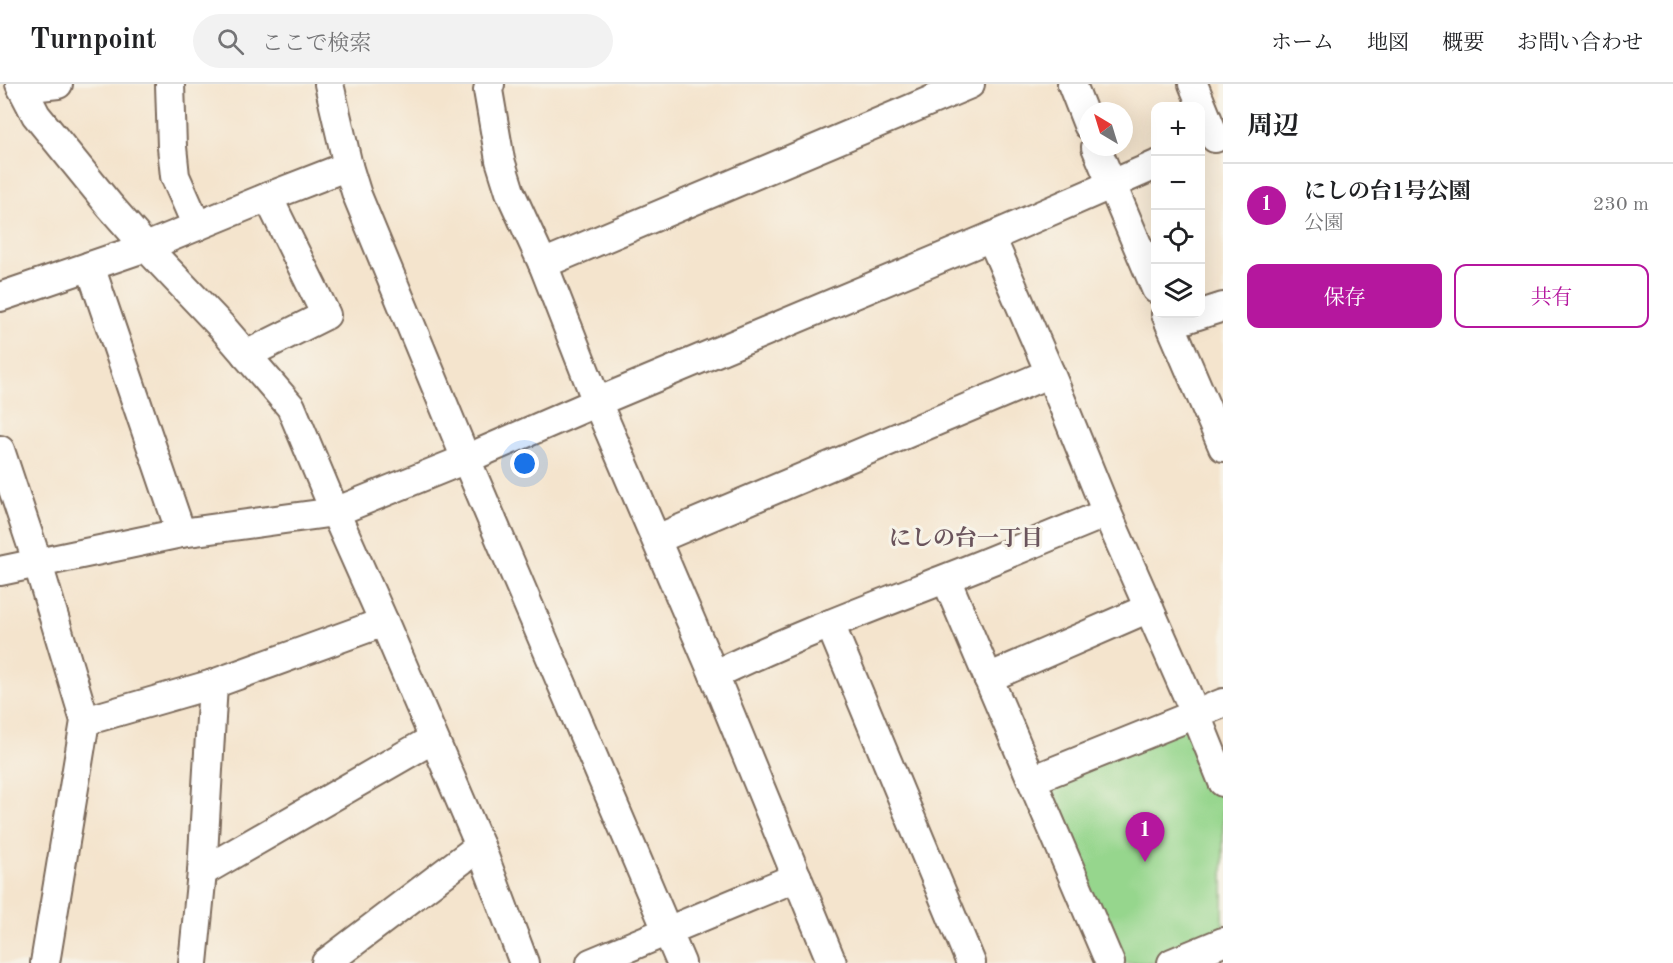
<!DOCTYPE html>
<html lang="ja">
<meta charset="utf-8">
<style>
body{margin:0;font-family:"Old Standard TT","Noto Serif JP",serif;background:#f2f2f2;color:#202124}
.controls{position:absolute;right:18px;top:18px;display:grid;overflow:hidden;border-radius:12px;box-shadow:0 6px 24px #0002}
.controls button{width:54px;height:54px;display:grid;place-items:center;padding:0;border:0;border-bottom:2px solid #e0e0e0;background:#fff;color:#202124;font:30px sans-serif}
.compass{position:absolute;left:1079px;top:18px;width:54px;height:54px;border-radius:50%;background:#fff;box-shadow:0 6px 24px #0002;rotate:322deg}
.you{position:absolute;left:525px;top:380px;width:21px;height:21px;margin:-15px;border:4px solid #fff;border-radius:50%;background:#1a73e8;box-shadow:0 0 0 9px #1a73e833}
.badge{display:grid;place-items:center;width:39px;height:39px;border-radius:50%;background:#b5179e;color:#fff;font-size:20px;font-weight:700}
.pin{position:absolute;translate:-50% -50px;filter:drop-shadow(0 2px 3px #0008)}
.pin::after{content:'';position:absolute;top:32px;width:21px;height:18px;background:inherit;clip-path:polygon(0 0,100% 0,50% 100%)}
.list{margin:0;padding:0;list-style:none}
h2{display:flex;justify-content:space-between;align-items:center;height:78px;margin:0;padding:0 24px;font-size:26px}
h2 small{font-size:20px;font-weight:400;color:#757577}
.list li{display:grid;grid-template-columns:39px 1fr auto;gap:18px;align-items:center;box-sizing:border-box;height:84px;padding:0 24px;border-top:2px solid #e0e0e0}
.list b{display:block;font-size:22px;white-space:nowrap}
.list p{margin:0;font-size:20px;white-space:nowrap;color:#757577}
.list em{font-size:20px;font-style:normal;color:#757577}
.actions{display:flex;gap:12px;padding:18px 24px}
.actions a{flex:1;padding:14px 0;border:2px solid #b5179e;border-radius:12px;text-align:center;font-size:21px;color:#b5179e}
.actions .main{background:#b5179e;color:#fff}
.icon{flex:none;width:33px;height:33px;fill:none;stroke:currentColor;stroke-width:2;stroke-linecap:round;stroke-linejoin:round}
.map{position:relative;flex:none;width:1223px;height:879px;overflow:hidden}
header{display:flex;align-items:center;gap:36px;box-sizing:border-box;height:84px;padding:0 30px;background:#fff;border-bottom:2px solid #e0e0e0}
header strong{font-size:28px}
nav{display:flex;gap:33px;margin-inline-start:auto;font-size:21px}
.search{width:420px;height:54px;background:#f2f2f2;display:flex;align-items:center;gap:15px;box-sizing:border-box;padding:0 21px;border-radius:33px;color:#757577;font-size:22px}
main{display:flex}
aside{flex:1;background:#fff}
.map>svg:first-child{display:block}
</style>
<header>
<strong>Turnpoint</strong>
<div class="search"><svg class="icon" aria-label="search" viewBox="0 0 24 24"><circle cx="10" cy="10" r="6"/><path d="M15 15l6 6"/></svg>ここで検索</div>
<nav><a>ホーム</a><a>地図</a><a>概要</a><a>お問い合わせ</a></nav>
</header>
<main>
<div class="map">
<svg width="1223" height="879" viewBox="0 0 1223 879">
<rect width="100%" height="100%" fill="#f7f3e8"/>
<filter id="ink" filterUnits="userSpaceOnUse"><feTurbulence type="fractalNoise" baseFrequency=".0167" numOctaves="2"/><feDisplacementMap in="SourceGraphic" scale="12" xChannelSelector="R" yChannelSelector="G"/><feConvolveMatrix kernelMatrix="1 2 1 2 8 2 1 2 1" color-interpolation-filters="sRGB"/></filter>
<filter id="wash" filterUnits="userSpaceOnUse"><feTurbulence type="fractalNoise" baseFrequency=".008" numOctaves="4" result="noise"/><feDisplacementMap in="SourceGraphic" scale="24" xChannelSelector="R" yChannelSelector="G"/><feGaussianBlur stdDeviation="1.35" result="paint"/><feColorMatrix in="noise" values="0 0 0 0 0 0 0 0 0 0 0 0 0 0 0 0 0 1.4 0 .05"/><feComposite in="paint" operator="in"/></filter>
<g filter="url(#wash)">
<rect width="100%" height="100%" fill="#f4e4cd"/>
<!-- green -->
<path fill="#96d68d" stroke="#688056" stroke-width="1.5" d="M 1196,631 L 1223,698 L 1223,858 L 1172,879 L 1110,879 L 1032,696 Z"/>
</g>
<g filter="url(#ink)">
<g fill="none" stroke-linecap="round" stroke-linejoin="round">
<defs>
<g id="minor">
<path d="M 20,0 L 36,31 L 110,122 L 146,163 L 223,244 L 291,323 L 335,428 L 384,538 L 480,762 L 524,879"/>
<path d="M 170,0 L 172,63 L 175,92 L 197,142"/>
<path d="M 329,0 L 348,82 L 357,111 L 466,375 L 681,879"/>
<path d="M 490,0 L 488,6 L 500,76 L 510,108 L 543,180 L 597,318 L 714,591 L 832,879"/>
<path d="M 1072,0 L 1088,41"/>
<path d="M 1193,0 L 1215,54"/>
<path d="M 22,4 L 58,0"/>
<path d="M 1096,63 L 1156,205"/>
<path d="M 991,153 L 1050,289 L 1107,429 L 1196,631 L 1223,698"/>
<path d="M 543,180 L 970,0"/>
<path d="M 90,182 L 181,449"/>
<path d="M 0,213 L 146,163 L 268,113 L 348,82"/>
<path d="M 1166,230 L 1223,363"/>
<path d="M 1170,240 L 1223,223"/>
<path d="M 246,271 L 326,231 L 268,113"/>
<path d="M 0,366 L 38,480 L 85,637 L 45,879"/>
<path d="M 657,455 L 1050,289"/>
<path d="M 0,487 L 181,449 L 335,428 L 466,375 L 597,318 L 991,153 L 1156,81"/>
<path d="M 946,495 L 1110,879"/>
<path d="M 830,540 L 971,879"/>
<path d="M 714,591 C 788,555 865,526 942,496 C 997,475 1052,451 1107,429"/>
<path d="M 988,594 L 1149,524"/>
<path d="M 85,637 L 213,600 L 384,538"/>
<path d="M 1032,696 L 1223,619"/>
<path d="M 202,788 L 433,655"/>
<path d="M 193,879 L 202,788 L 213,600"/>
<path d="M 326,879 L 480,762"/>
<path d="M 591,879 L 797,793"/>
<path d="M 1172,879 L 1223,858"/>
</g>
</defs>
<!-- minor casing -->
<use href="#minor" stroke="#7c6b5b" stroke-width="32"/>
<!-- minor -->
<use href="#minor" stroke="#fff" stroke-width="28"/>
</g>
</g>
<g text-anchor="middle" stroke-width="6" stroke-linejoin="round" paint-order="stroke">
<!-- neighbourhood labels -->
<g font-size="22" font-weight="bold" fill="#6a545c" stroke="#f7f3e8">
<text x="966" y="461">にしの台一丁目</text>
</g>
</g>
</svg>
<div class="controls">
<button>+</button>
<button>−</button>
<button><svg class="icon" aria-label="locate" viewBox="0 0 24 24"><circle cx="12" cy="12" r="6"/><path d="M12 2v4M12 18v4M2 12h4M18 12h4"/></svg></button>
<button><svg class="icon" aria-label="layers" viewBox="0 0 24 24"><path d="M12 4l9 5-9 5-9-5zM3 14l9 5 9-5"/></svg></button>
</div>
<svg class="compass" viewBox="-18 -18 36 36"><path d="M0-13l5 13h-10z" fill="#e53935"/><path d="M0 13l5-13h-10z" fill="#757577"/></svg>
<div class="you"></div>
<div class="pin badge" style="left:1145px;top:778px">1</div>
</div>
<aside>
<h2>周辺<small></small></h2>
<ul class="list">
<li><span class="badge">1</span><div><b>にしの台1号公園</b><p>公園</p></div><em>230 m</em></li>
</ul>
<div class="actions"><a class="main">保存</a><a>共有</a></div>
</aside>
</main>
